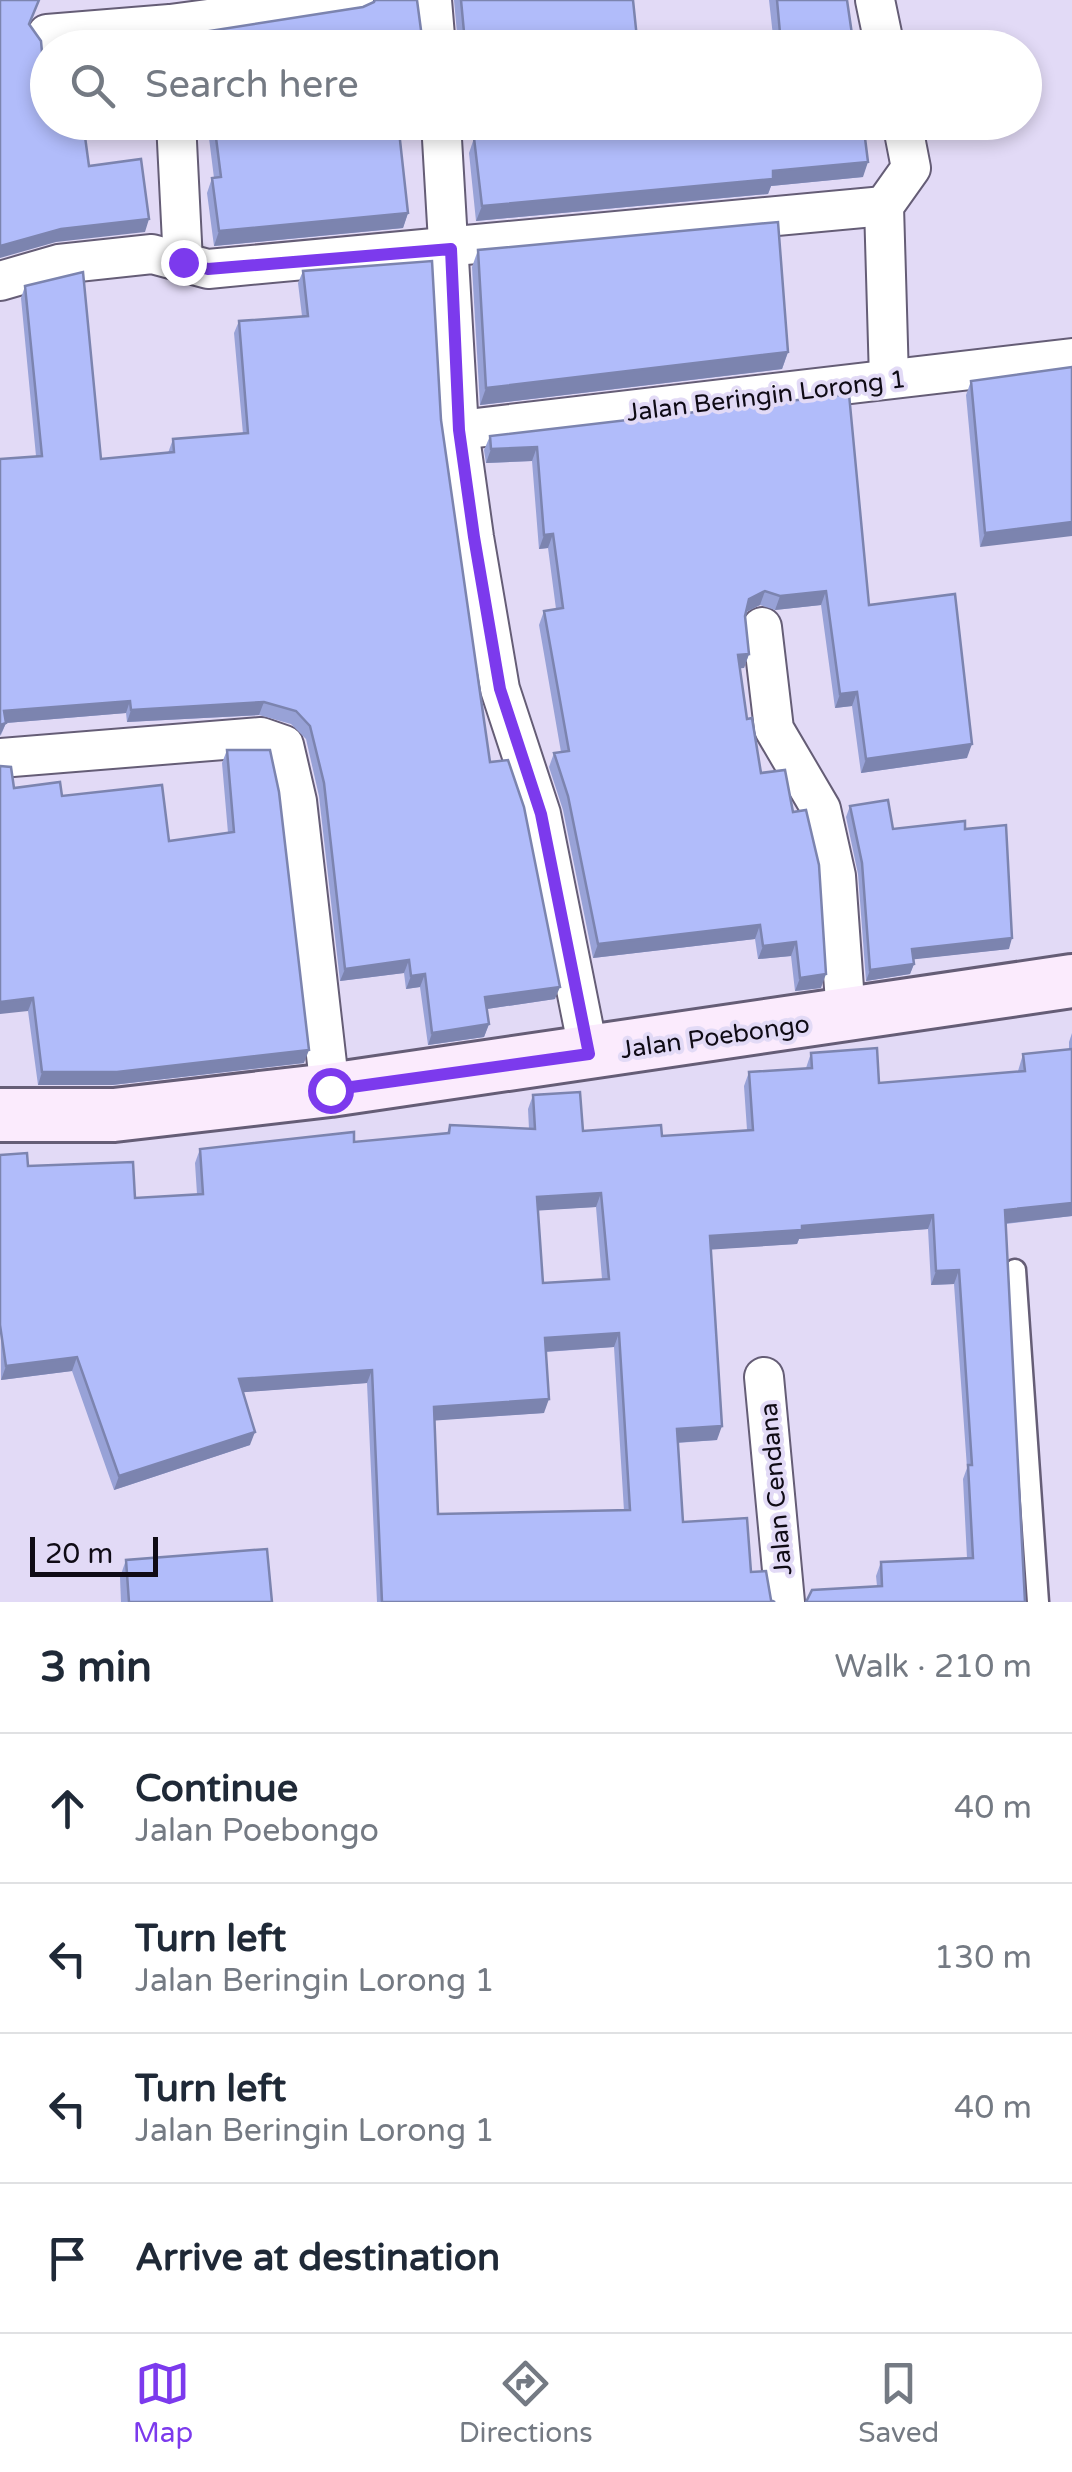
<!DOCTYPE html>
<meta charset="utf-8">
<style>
body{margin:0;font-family:"Varela Round",sans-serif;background:#f6f6f7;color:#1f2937}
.scale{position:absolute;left:30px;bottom:25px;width:128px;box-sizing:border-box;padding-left:10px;border:5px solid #0f0b15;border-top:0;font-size:28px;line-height:35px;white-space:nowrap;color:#0f0b15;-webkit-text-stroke:8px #e2daf6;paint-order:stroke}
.stop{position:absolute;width:30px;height:30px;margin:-22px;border:8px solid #7c3aed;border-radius:50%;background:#fff}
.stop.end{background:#7c3aed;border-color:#fff;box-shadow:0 2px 10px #0008}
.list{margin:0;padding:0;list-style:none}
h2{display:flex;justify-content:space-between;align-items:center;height:130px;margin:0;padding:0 40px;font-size:42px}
h2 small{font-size:32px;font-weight:400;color:#747a83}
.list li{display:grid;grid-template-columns:65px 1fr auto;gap:30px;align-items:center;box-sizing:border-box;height:150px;padding:0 40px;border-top:2px solid #e0e1e3}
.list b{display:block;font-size:38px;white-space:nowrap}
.list p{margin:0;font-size:32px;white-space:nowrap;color:#747a83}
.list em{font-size:32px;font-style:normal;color:#747a83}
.icon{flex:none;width:55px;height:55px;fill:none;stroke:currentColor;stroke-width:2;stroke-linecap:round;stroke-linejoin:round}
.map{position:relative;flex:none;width:1072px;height:1602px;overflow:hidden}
.search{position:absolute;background:#fff;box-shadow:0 5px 15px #0003;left:30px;right:30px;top:30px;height:110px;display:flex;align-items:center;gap:25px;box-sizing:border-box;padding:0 35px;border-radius:55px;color:#747a83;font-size:38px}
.sheet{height:730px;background:#fff}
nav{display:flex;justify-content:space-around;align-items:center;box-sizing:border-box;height:140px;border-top:2px solid #e0e1e3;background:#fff;font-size:28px;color:#747a83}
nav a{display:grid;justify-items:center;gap:5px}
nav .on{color:#7c3aed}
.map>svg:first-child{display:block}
</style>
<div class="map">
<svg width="1072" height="1602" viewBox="0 0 1072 1602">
<rect width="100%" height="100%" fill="#e2daf6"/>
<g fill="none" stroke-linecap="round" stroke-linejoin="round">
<defs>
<path id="lane" d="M 1015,1270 L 1038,1602"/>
<g id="street">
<path d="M 432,0 L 436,48"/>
<path d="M 875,0 L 885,48"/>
<path d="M 47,34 L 170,24 L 354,0"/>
<path d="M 176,122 L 183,262"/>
<path d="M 441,122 L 459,430 L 474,537 L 500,689 L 541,814 L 589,1054"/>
<path d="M 0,281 L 59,264 L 152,254 L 208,269 L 884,206"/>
<path d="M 889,379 L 884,206 L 911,168 L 902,122"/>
<path d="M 459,430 L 1072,358"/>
<path d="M 762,627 L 774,729 L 821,809 L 836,876 L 846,1016"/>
<path d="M 0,758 L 261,737 L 284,745 L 297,801 L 330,1090"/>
<path d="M 764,1377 L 785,1602"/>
</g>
<path id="secondary" d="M 0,1115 L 114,1115 L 330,1090 L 1072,981"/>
</defs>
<!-- lane casing -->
<use href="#lane" stroke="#655d76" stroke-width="25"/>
<!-- street casing -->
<use href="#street" stroke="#655d76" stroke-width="42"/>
<!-- secondary casing -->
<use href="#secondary" stroke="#655d76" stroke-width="58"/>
<!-- lane -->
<use href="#lane" stroke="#fff" stroke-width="20"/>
<!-- street -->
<use href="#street" stroke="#fff" stroke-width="38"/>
<!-- secondary -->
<use href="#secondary" stroke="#fbebfd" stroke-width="52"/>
</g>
<!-- wall -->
<g fill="#98a2d7" fill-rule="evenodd">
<path d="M 454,0 L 633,0 L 458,44 Z"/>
<path d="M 769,0 L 847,0 L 854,48 L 769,48 L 773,36 Z"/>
<path d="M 374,2 L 427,48 L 198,48 L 203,32 L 363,7 Z"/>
<path d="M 207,122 L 398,122 L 408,213 L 403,228 L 214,246 L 207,193 L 212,178 L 214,178 Z"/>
<path d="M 476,122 L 863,122 L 863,177 L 771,186 L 768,194 L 476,221 L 469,153 L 474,138 L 478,138 Z"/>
<path d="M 478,250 L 788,352 L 782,369 L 480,405 L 472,267 Z"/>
<path d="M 303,271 L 441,420 L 490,762 L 555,999 L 487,1009 L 489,1024 L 484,1037 L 428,1045 L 420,987 L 406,989 L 404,973 L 340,981 L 319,796 L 306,739 L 291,724 L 259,715 L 127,722 L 126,713 L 6,723 L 1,735 L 36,456 L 21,298 L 25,286 L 101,459 L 168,453 L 173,439 L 243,434 L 234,333 L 239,321 L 302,316 L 298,283 Z"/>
<path d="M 1072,367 L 980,547 L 966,395 L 971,381 Z"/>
<path d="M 849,394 L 869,605 L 967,758 L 861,773 L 852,706 L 835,708 L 821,605 L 775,610 L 760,605 L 746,612 L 745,616 L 749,654 L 744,668 L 740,668 L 747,719 L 821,988 L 795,991 L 791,956 L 758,959 L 755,939 L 593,958 L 563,810 L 549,767 L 554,753 L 561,752 L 539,625 L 544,611 L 556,609 L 548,548 L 539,549 L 532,461 L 486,463 L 484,450 L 490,436 Z"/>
<path d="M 227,750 L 304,1063 L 112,1085 L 38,1085 L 28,1011 L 14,788 L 62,796 L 169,841 L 228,833 L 222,763 Z"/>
<path d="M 850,806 L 893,829 L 965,829 L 1009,949 L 913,959 L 914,964 L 910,974 L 866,981 L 858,874 L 846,817 Z"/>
<path d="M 1072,1033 L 1072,1216 L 1006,1224 L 1025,1602 L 877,1586 L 876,1576 L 881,1562 L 967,1558 L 963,1479 L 967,1468 L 954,1284 L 931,1285 L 928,1229 L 799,1239 L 797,1244 L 711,1249 L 717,1440 L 677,1443 L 683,1522 L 751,1572 L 771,1600 L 775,1602 L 377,1602 L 367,1383 L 243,1392 L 250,1445 L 114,1490 L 72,1371 L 1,1380 L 0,1155 L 28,1166 L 135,1198 L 197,1194 L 195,1163 L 200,1149 L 354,1142 L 447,1133 L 450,1125 L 529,1129 L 528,1109 L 533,1095 L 583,1131 L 662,1136 L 747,1130 L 744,1086 L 749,1072 L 806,1068 L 811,1053 L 879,1083 L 1018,1071 L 1023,1054 L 1069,1049 L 1069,1042 ZM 596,1207 L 602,1279 L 543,1283 L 538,1210 ZM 614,1347 L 624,1511 L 438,1514 L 434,1420 L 544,1413 L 546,1352 Z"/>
<path d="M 126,1560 L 272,1602 L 121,1602 L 120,1577 Z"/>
</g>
<!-- shaded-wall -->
<g fill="#7c84af">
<path d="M 868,162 L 863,177 L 771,186 L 768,194 L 476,221 L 482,206 L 773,171 Z"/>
<path d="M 408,213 L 403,228 L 214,246 L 219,231 Z"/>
<path d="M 149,219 L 145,232 L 56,242 L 0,258 L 0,246 L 61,229 Z"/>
<path d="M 788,352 L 782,369 L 480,405 L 486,388 Z"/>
<path d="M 537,447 L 532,461 L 486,463 L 491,449 Z"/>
<path d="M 1072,522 L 1072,536 L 980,547 L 985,533 Z"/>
<path d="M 553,534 L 548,548 L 539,549 L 544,535 Z"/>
<path d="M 765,591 L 760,605 L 744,613 L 749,599 Z"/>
<path d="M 826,591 L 821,605 L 775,610 L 780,596 Z"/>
<path d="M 749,654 L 744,668 L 733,669 L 738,655 Z"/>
<path d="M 857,692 L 852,706 L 835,708 L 840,694 Z"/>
<path d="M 130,701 L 126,713 L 6,723 L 0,736 L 0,725 L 4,711 Z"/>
<path d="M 264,702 L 259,715 L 127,722 L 131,710 Z"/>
<path d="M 972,744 L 967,758 L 861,773 L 866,759 Z"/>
<path d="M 760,925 L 755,939 L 593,958 L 598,944 Z"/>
<path d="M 1012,938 L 1009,949 L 908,960 L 912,949 Z"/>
<path d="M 796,942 L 791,956 L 758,959 L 763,946 Z"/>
<path d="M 409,960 L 404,973 L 340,981 L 345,969 Z"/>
<path d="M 914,964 L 910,974 L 866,981 L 870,970 Z"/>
<path d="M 425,974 L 420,987 L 406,989 L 411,976 Z"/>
<path d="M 826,974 L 821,988 L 795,991 L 800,978 Z"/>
<path d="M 560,987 L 555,999 L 480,1010 L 485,997 Z"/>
<path d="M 33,998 L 28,1011 L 0,1014 L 0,1002 Z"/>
<path d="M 489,1024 L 484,1037 L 428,1045 L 432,1033 Z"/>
<path d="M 309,1050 L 304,1063 L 112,1085 L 38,1085 L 42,1072 Z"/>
<path d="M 601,1193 L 596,1207 L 532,1211 L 537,1197 Z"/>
<path d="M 1072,1203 L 1072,1216 L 1000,1224 L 1005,1210 Z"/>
<path d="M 933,1215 L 928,1229 L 799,1239 L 797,1244 L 705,1250 L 710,1236 L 802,1226 Z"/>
<path d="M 959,1270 L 954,1284 L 931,1285 L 936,1271 Z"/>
<path d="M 619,1333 L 614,1347 L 540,1352 L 545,1338 Z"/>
<path d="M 77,1357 L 72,1371 L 1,1380 L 6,1366 Z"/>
<path d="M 372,1370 L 367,1383 L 234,1393 L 239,1379 Z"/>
<path d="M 549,1399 L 544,1413 L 429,1421 L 434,1407 Z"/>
<path d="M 722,1426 L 717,1440 L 671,1443 L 677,1429 Z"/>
<path d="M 255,1432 L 250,1445 L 114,1490 L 119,1476 Z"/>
</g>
<!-- building -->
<g fill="#b1bcfa" stroke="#7c84af" stroke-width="2.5" fill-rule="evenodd">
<path d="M 0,0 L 39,0 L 29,24 L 41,41 L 42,52 L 48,51 L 48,122 L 83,122 L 89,166 L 141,159 L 149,219 L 61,229 L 0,246 Z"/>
<path d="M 375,0 L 417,0 L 423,45 L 427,48 L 205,48 L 203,32 L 363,7 L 374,2 Z"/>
<path d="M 461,0 L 633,0 L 638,48 L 457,48 L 464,32 Z"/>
<path d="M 777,0 L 847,0 L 854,48 L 776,48 L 774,33 L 780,33 Z"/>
<path d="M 214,122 L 398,122 L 408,213 L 219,231 L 212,178 L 221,177 Z"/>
<path d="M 483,122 L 863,122 L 868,162 L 773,171 L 773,179 L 482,206 L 474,138 L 485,137 Z"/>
<path d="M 778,222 L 788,352 L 486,388 L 478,250 Z"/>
<path d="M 432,261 L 441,420 L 490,762 L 508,760 L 524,807 L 560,987 L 485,997 L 489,1024 L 432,1033 L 425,974 L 411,976 L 409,960 L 345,969 L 324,783 L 310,726 L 296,711 L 264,702 L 131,710 L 130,701 L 4,711 L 6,723 L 0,725 L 0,459 L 42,456 L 25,286 L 83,272 L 101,459 L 174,452 L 173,439 L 248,433 L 239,321 L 308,316 L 303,271 Z"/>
<path d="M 1072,367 L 1072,522 L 985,533 L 971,381 Z"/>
<path d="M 849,394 L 869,605 L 955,594 L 972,744 L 866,759 L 857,692 L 840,694 L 826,591 L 780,596 L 765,591 L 749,599 L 745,616 L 749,654 L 738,655 L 747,719 L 752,718 L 761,773 L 785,770 L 793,812 L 806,810 L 819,865 L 826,974 L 800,978 L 796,942 L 763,946 L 760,925 L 598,944 L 568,796 L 554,753 L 569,751 L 544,611 L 563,608 L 553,534 L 544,535 L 537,447 L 491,449 L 490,436 Z"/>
<path d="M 227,750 L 270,750 L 279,792 L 309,1050 L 117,1072 L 42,1072 L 33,998 L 0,1002 L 0,766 L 11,767 L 14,788 L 60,782 L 62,796 L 162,785 L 169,841 L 234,832 Z"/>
<path d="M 888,800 L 893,829 L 965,821 L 965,829 L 1006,825 L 1012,938 L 912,949 L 914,964 L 870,970 L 862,863 L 850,806 Z"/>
<path d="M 877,1048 L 879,1083 L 1025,1071 L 1023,1054 L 1072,1049 L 1072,1203 L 1005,1210 L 1025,1602 L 806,1602 L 812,1590 L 882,1586 L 881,1562 L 973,1558 L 968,1465 L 972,1465 L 959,1270 L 936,1271 L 933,1215 L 802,1226 L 802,1230 L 710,1236 L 722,1426 L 677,1429 L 683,1522 L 747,1518 L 751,1572 L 766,1571 L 771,1600 L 775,1602 L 382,1602 L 372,1370 L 239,1379 L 255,1432 L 119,1476 L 77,1357 L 6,1366 L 0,1325 L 0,1155 L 27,1153 L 28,1166 L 133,1162 L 135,1198 L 203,1194 L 200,1149 L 354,1132 L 354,1142 L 449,1133 L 450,1125 L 535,1129 L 533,1095 L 580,1092 L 583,1131 L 661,1125 L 662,1136 L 753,1130 L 749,1072 L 812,1068 L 811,1053 ZM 601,1193 L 609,1279 L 543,1283 L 537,1197 ZM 619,1333 L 630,1510 L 438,1514 L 434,1407 L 549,1399 L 545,1338 Z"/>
<path d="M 267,1549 L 272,1602 L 129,1602 L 126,1560 Z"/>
</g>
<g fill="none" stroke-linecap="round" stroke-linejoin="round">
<!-- route -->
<path stroke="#7c3aed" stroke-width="12" d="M 183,262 L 208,269 L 451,249 L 459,430 L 474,537 L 500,689 L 541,814 L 589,1054 L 330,1090"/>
</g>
<g text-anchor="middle" stroke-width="8" stroke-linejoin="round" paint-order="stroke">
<!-- street labels -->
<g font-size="25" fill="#0f0b15" stroke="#e2daf6">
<text transform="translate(766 395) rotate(-7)" y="9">Jalan Beringin Lorong 1</text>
<text transform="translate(715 1036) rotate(-8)" y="9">Jalan Poebongo</text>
<text transform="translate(775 1489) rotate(-95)" y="9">Jalan Cendana</text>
</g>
</g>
</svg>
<div class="scale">20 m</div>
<div class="stop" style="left:330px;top:1090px"></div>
<div class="stop end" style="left:183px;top:262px"></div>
<div class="search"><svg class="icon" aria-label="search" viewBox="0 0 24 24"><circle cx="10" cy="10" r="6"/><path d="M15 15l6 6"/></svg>Search here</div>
</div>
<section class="sheet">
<h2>3 min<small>Walk · 210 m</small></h2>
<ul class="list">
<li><svg class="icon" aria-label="ahead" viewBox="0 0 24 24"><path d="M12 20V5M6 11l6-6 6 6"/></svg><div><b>Continue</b><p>Jalan Poebongo</p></div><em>40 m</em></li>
<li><svg class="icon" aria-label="left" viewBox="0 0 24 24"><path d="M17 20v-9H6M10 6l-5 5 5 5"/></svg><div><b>Turn left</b><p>Jalan Beringin Lorong 1</p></div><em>130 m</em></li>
<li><svg class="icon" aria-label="left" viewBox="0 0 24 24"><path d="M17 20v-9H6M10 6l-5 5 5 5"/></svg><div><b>Turn left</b><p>Jalan Beringin Lorong 1</p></div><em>40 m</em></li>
<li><svg class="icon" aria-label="arrive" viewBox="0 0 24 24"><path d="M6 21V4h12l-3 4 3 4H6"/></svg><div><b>Arrive at destination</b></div></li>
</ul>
</section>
<nav>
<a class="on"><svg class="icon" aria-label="map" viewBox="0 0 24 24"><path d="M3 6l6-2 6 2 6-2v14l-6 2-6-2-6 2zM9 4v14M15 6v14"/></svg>Map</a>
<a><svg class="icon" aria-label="directions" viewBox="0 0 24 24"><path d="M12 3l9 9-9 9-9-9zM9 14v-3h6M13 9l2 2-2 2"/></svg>Directions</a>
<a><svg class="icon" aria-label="saved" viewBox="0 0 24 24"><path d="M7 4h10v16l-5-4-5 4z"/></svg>Saved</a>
</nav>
